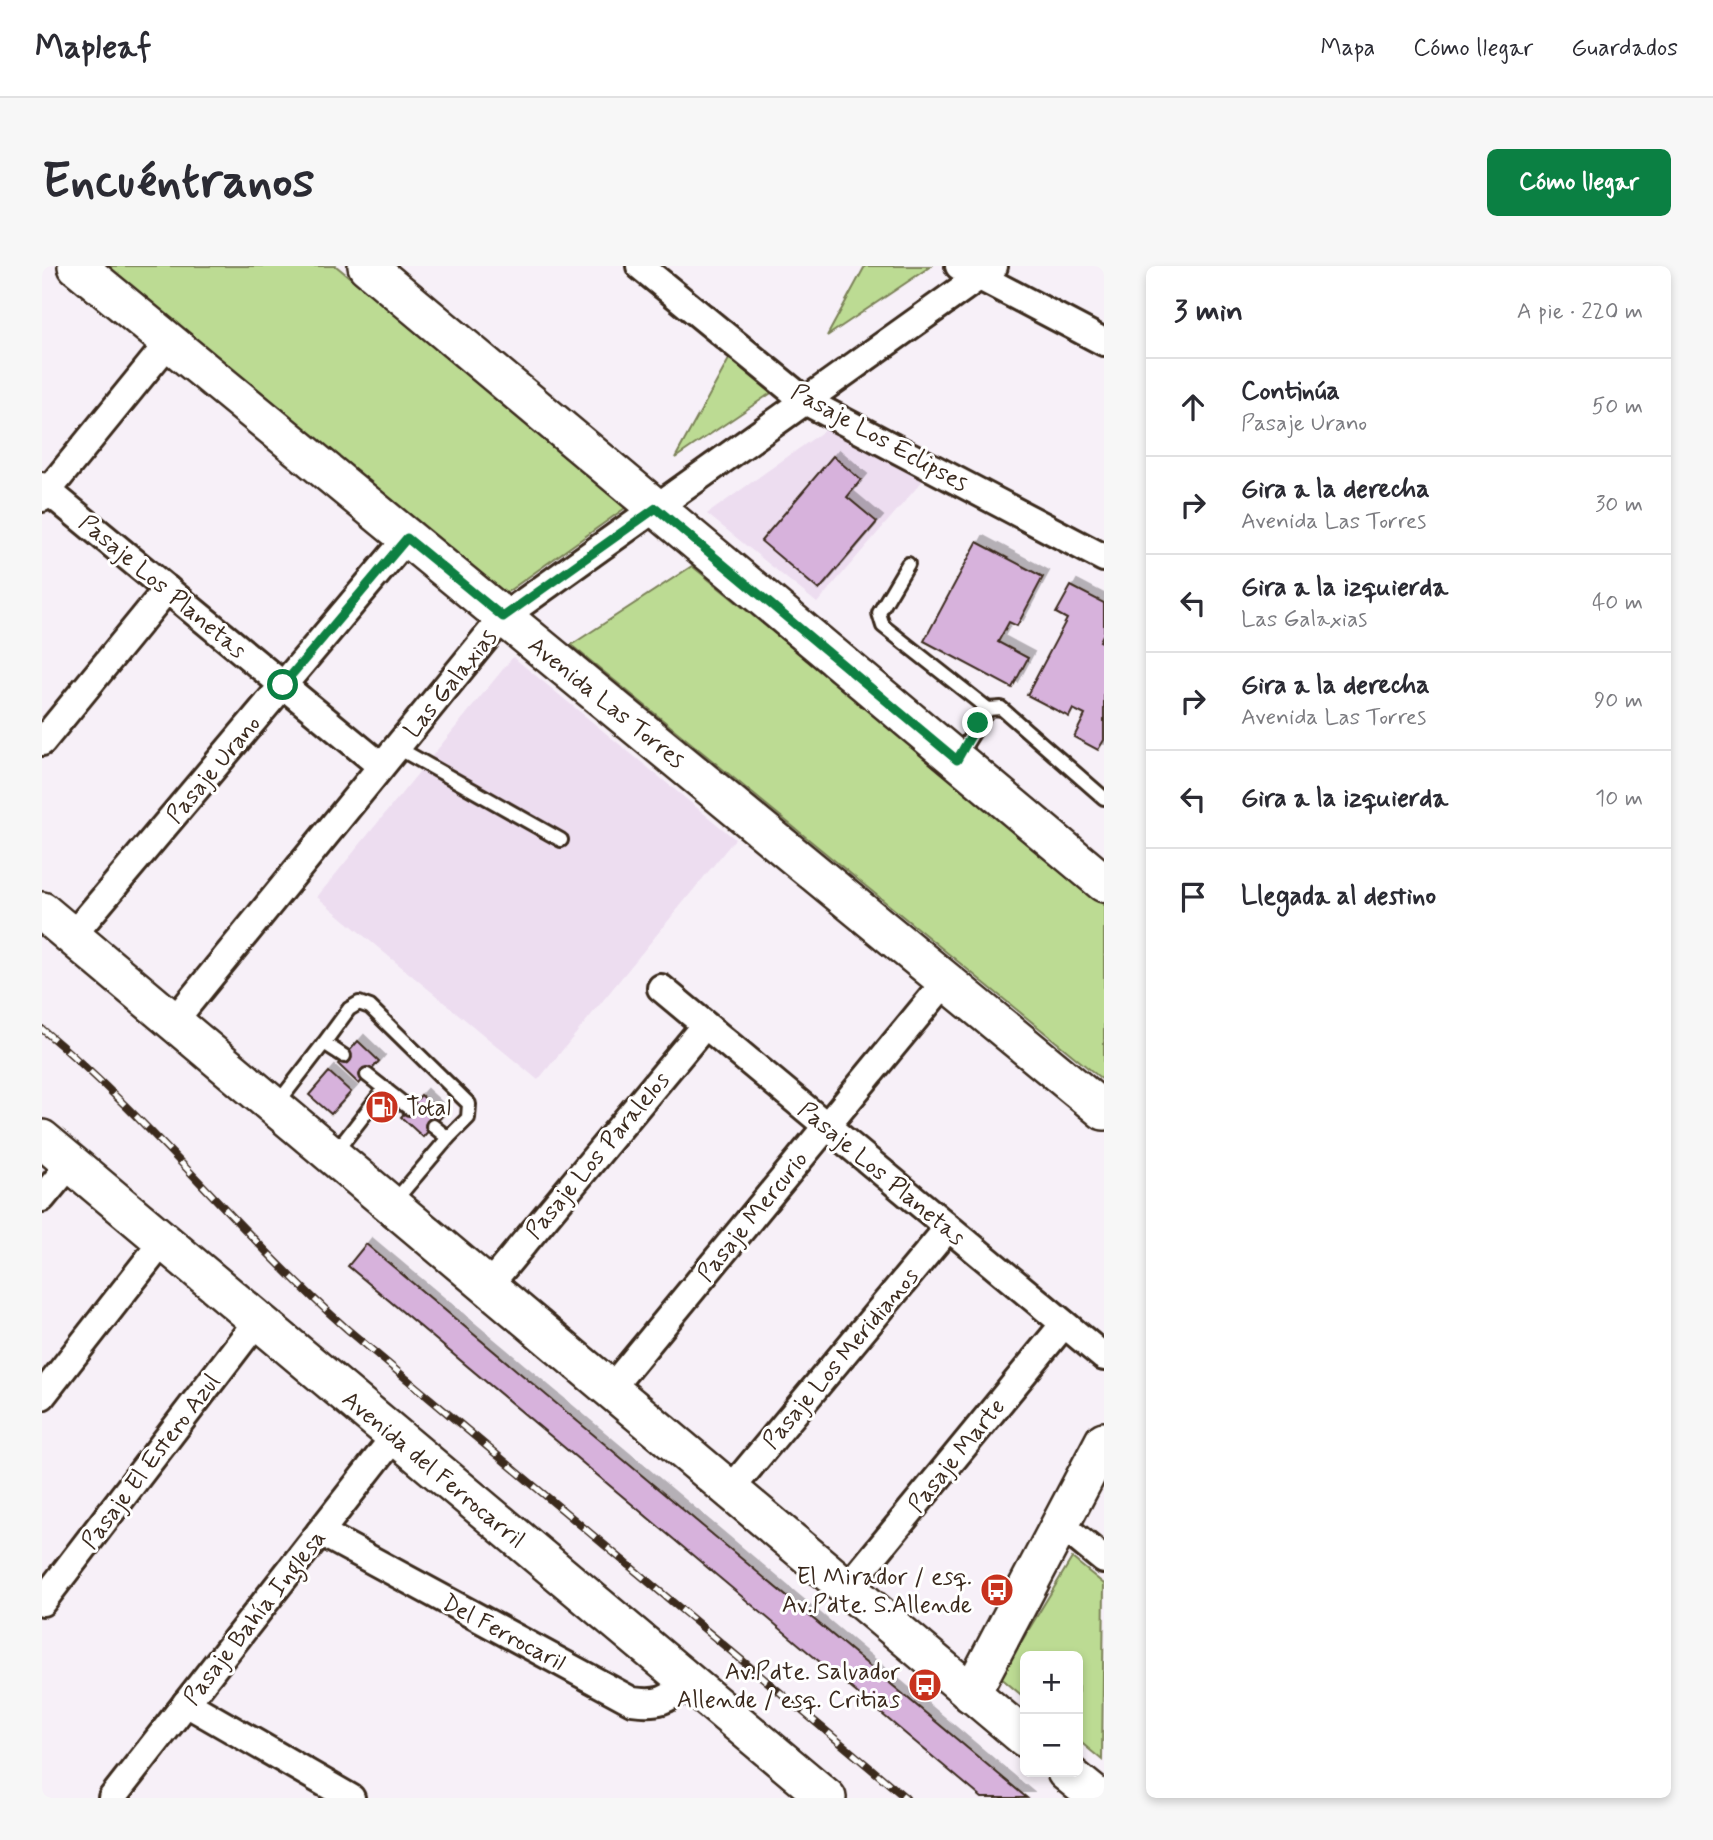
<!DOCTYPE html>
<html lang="es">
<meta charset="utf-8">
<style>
body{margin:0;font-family:Mynerve,sans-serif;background:#f7f7f7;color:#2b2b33}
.controls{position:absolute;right:21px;bottom:21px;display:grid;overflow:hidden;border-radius:10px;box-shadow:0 4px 10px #0003}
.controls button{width:63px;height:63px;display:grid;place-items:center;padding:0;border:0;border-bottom:2px solid #e1e1e2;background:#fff;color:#2b2b33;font:35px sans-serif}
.stop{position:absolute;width:21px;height:21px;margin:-16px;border:5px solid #0b8043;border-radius:50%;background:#fff}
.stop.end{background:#0b8043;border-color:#fff;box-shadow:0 2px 7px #0008}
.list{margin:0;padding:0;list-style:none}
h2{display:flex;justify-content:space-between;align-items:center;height:91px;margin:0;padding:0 28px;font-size:30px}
h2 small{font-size:23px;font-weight:400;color:#7c7c81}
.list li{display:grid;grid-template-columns:46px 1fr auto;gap:21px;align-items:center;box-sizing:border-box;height:98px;padding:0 28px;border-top:2px solid #e1e1e2}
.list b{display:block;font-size:26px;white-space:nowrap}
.list p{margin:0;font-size:23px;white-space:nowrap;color:#7c7c81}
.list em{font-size:23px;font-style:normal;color:#7c7c81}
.icon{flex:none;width:38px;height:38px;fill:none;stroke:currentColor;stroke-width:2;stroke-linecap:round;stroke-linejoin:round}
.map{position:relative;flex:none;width:1062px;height:1532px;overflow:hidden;border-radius:10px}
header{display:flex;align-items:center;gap:42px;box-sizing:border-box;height:98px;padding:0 35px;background:#fff;border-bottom:2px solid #e1e1e2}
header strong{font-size:33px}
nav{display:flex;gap:38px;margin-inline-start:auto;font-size:24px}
.intro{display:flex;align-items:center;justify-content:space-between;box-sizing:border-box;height:168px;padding:0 42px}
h1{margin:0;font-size:49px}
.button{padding:18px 32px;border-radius:10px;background:#0b8043;color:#fff;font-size:24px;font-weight:700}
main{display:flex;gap:42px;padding:0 42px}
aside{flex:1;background:#fff;border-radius:10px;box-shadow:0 4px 10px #0003}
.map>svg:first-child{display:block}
</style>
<header>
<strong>Mapleaf</strong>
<nav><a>Mapa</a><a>Cómo llegar</a><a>Guardados</a></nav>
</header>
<div class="intro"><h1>Encuéntranos</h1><a class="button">Cómo llegar</a></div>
<main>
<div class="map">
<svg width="1062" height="1532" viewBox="0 0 1062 1532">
<defs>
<filter id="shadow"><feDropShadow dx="6" dy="-6" stdDeviation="0" flood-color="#0004"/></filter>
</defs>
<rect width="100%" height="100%" fill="#f7f0f8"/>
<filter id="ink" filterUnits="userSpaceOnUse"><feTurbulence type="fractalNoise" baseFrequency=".0143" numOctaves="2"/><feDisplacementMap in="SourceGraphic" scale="14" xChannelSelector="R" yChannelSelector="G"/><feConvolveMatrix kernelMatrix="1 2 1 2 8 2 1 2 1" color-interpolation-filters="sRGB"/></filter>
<g filter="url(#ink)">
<!-- built -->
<g fill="#edddf0">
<path d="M 786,162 L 883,212 L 775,337 L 665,248 Z"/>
<path d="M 471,391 L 693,573 L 496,814 L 275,631 Z"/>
</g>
<!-- green -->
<g fill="#bcdb93" stroke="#7c8258" stroke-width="2">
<path d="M 62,0 L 294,0 L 586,240 L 461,329 Z"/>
<path d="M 823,0 L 889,0 L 785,70 Z"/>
<path d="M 687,93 L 738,121 L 633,192 Z"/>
<path d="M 650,300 L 1062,636 L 1062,815 L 529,379 Z"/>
<path d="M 1030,1292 L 1062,1318 L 1060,1494 L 1036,1474 L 1036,1390 L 983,1390 L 983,1432 L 958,1411 Z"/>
</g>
<!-- building -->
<g fill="#d7b2dc" stroke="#3b2a1e" stroke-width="2" filter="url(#shadow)">
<path d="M 791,190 L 819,214 L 805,231 L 835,256 L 777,324 L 719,275 Z"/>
<path d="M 935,276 L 1001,311 L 975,360 L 967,356 L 956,376 L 986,392 L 970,422 L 882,375 Z"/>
<path d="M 1029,320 L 1062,337 L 1062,367 L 1058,375 L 1062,377 L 1062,474 L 1056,484 L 1032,471 L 1043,449 L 1031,443 L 1027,451 L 985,429 L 1025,353 L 1014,347 Z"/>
<path d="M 316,775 L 337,795 L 317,818 L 296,798 Z"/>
<path d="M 287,806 L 309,826 L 289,848 L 267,829 Z"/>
<path d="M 379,829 L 401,849 L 381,871 L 359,851 Z"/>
<path d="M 324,978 L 985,1532 L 940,1532 L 306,1000 Z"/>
</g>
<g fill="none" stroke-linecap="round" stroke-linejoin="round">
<defs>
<g id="lane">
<path d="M 866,298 L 837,347 L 841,360 L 946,443"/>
<path d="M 356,482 L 519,574"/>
<path d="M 916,491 L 946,443 L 959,442 L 1062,532"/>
<path d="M 282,777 L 307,743 L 317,737 L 328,741 L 427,838 L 426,852 L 406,872"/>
<path d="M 325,809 L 367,842"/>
<path d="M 235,838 L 282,777 L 302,790"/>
<path d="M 292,888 L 343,822"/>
<path d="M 351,937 L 406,872 L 391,860"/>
</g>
<g id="street">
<path d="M 598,0 L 763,135 L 1062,292"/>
<path d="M 917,0 L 1062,76"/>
<path d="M 0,220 L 339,500"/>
<path d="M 0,232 L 127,76"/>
<path d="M 0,476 L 125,323"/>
<path d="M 30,670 L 365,272"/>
<path d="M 619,722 L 1062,1091"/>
<path d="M 132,755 L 461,351 L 952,0"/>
<path d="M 0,932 L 29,897"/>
<path d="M 448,1018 L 663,759"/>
<path d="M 570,1121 L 904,715"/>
<path d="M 0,1130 L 121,975"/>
<path d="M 689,1223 L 906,962"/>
<path d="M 1018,1258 L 1062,1294"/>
<path d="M 278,1266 L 590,1435 C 619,1439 624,1434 648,1417"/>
<path d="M 806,1321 L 1022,1058"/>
<path d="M 0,1336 L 216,1054"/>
<path d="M 144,1437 L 309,1532"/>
<path d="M 70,1532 L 353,1170"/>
</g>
<g id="secondary">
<path d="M 35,0 L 1062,845"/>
<path d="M 325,0 L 1062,617"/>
<path d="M 0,645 L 983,1472"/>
<path d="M 0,873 L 785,1532"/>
<path d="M 929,1428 L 1062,1175"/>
<path d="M 1024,1506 L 1056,1532"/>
</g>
</defs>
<!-- lane casing -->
<use href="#lane" stroke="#3b2a1e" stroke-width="18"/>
<!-- street casing -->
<use href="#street" stroke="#3b2a1e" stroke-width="32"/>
<!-- secondary casing -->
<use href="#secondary" stroke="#3b2a1e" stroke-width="42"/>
<!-- lane -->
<use href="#lane" stroke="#fff" stroke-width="12"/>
<!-- street -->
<use href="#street" stroke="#fff" stroke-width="26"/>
<!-- secondary -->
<use href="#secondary" stroke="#fff" stroke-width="37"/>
<defs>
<path id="rail" d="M 0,763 C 110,855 198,968 305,1063 L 864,1532"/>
</defs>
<!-- rail casing -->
<use href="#rail" stroke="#3b2a1e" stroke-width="8"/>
<!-- rail -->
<use href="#rail" stroke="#fff" stroke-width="5" stroke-dasharray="16" stroke-linecap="butt"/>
</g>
</g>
<g fill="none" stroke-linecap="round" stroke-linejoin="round" filter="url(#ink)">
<!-- route -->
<path stroke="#0b8043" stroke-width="9" d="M 241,419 L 365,272 L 461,351 L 614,242 L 915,494 L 936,457"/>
</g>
<!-- icons -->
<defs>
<symbol id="fuel-disc" viewBox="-11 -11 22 22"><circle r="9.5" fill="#c8321e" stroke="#fff"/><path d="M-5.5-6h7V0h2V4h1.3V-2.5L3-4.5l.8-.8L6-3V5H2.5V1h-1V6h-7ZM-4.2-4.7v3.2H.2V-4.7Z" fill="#fff"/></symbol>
<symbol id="bus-disc" viewBox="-11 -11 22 22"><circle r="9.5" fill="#c8321e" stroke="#fff"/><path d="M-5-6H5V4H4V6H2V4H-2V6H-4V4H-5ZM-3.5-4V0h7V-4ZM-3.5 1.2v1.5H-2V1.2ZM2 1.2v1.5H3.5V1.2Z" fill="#fff"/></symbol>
</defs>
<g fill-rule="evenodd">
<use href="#fuel-disc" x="321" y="822" width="38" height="38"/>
<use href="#bus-disc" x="936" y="1305" width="38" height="38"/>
<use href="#bus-disc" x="864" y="1400" width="38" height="38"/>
</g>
<g text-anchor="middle" stroke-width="6" stroke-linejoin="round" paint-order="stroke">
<!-- street labels -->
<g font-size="24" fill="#3b2a1e" stroke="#fff">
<text transform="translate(838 171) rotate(29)" y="8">Pasaje Los Eclipses</text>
<text transform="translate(121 320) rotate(40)" y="8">Pasaje Los Planetas</text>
<text transform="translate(408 417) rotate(-51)" y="8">Las Galaxias</text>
<text transform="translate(565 436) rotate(39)" y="8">Avenida Las Torres</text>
<text transform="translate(171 503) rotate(-50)" y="8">Pasaje Urano</text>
<text transform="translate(555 889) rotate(-50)" y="8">Pasaje Los Paralelos</text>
<text transform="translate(840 907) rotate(40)" y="8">Pasaje Los Planetas</text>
<text transform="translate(710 950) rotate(-51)" y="8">Pasaje Mercurio</text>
<text transform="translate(798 1092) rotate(-50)" y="8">Pasaje Los Meridianos</text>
<text transform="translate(914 1189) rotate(-51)" y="8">Pasaje Marte</text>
<text transform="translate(108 1195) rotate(-53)" y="8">Pasaje El Estero Azul</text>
<text transform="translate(392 1203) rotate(40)" y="8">Avenida del Ferrocarril</text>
<text transform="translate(212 1351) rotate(-52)" y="8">Pasaje Bahía Inglesa</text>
<text transform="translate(462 1366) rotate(28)" y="8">Del Ferrocaril</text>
</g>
<!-- poi labels -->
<g font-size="24" fill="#3b2a1e" stroke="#fff" text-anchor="end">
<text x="364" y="849" text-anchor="start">Total</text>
<text x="930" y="1318">El Mirador / esq.<tspan x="930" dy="28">Av.Pdte. S.Allende</tspan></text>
<text x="858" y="1413">Av.Pdte. Salvador<tspan x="858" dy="28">Allende / esq. Critias</tspan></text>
</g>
</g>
</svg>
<div class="controls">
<button>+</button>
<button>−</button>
</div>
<div class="stop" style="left:241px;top:419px"></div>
<div class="stop end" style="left:936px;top:457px"></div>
</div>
<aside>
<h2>3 min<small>A pie · 220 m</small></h2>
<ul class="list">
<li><svg class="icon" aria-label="ahead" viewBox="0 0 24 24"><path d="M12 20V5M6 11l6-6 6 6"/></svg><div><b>Continúa</b><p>Pasaje Urano</p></div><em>50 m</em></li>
<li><svg class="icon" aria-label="right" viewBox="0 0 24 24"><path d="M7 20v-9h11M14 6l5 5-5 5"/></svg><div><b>Gira a la derecha</b><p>Avenida Las Torres</p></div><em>30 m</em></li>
<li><svg class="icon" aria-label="left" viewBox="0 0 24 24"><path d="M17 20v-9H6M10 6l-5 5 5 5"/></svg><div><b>Gira a la izquierda</b><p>Las Galaxias</p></div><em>40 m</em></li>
<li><svg class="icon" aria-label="right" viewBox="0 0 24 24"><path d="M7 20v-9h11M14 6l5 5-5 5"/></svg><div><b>Gira a la derecha</b><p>Avenida Las Torres</p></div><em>90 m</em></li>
<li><svg class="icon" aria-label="left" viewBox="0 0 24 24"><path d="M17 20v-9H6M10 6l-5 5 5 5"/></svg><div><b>Gira a la izquierda</b></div><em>10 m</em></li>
<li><svg class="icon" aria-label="arrive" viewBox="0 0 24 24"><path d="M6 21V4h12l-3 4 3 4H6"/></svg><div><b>Llegada al destino</b></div></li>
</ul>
</aside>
</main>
